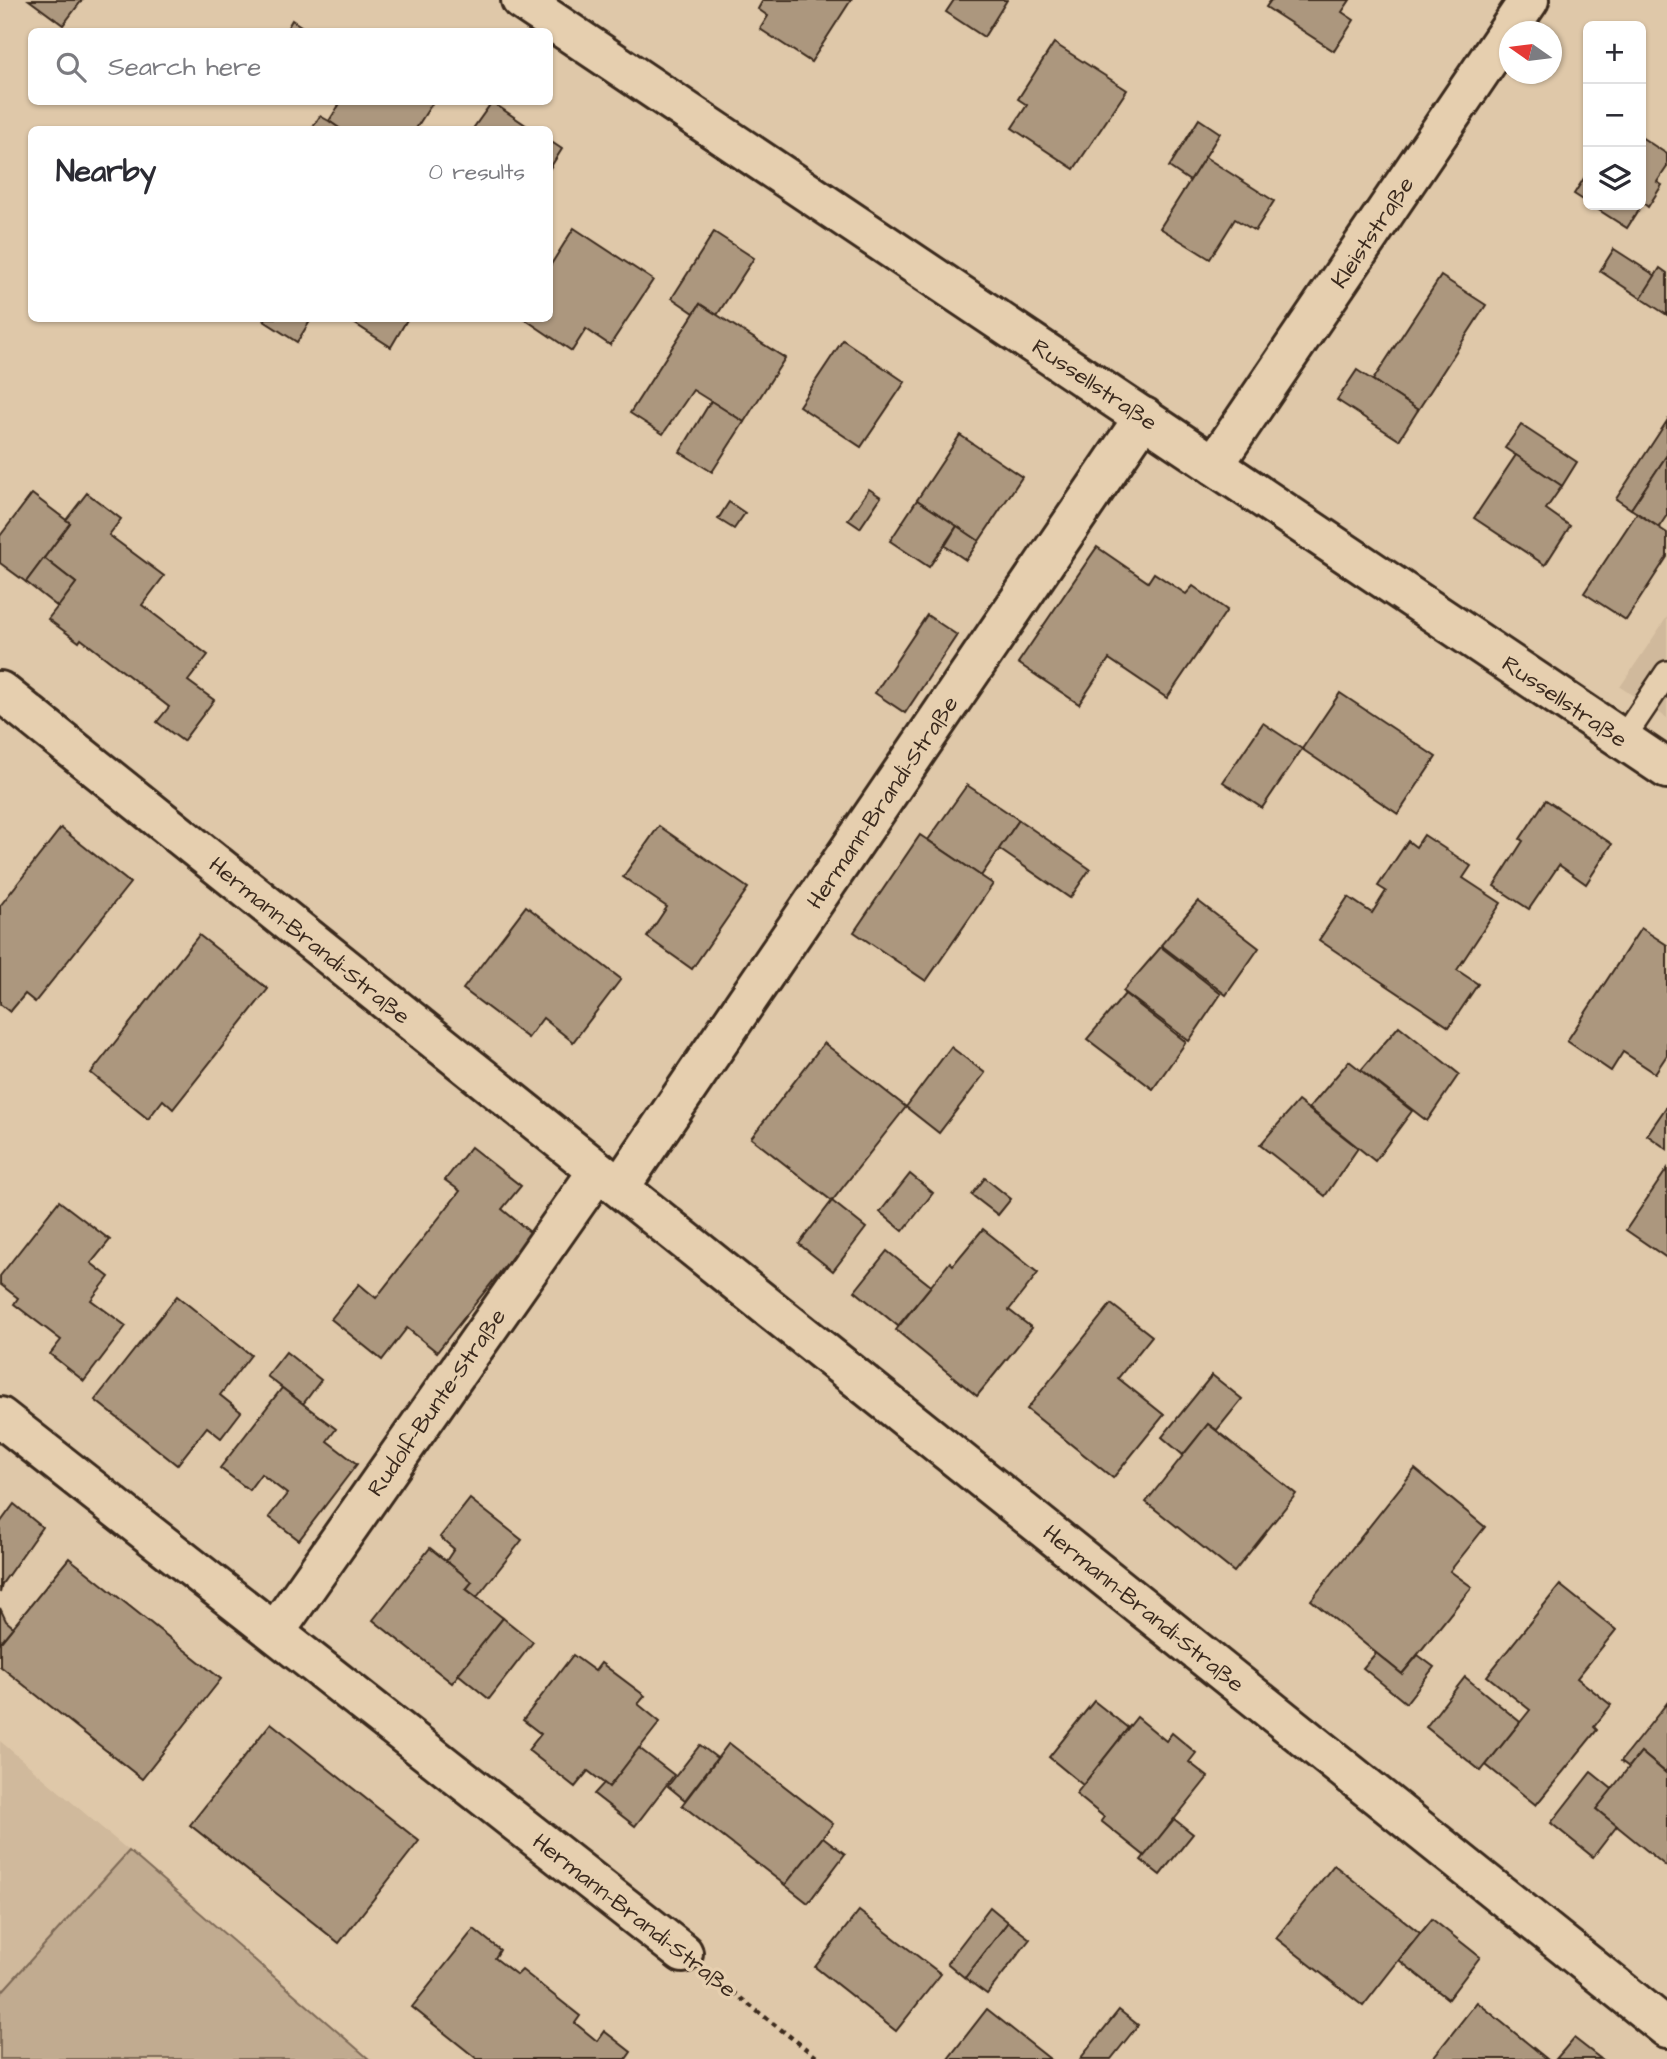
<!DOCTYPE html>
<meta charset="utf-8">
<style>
body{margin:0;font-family:"Architects Daughter",sans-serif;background:#f7f7f7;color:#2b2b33}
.controls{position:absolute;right:21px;top:21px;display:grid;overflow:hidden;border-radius:10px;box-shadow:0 2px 5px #0004}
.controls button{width:63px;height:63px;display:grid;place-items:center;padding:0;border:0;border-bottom:2px solid #e1e1e2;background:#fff;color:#2b2b33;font:35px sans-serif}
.compass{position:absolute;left:1499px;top:21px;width:63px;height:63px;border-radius:50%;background:#fff;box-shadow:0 2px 5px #0004;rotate:284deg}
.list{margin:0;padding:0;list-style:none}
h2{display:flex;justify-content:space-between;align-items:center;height:91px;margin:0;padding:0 28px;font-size:30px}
h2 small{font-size:23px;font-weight:400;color:#7c7c81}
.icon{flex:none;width:38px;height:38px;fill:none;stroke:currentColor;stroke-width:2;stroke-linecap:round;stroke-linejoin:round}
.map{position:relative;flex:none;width:1667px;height:2059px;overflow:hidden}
.search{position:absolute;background:#fff;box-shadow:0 2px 5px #0004;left:28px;top:28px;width:525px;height:77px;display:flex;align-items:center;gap:18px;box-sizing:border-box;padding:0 24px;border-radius:10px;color:#7c7c81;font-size:26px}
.panel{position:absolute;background:#fff;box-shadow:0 2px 5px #0004;left:28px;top:126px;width:525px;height:196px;border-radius:10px}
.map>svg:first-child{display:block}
</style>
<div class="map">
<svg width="1667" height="2059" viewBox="0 0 1667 2059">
<rect width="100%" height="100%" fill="#dfc8a9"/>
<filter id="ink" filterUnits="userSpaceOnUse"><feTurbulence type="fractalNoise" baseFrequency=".0143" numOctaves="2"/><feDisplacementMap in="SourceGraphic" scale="14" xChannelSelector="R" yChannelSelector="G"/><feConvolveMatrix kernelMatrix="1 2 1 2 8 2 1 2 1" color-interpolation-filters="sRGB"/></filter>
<g filter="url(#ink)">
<!-- built -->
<g fill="#d0b99c">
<path d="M 1667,617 L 1667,718 L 1620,687 Z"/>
<path d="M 0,1741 L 129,1851 L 0,1994 Z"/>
</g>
<!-- green -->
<path fill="#c1ab90" stroke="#7e6a57" stroke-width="2" d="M 129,1851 L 369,2059 L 0,2059 L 0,1994 Z"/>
<!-- building -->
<g fill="#ac977e" stroke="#3b2a1e" stroke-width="2">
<path d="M 29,0 L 82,0 L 63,25 Z"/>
<path d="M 763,0 L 851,0 L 811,62 L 760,29 L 768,16 L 758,9 Z"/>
<path d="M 954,0 L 1007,0 L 984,37 L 946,12 Z"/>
<path d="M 1271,0 L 1350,0 L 1342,12 L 1354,20 L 1334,51 L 1266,7 Z"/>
<path d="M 292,20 L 310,32 L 285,32 Z"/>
<path d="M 1054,43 L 1127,90 L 1074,169 L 1012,128 L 1027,105 L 1018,99 Z"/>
<path d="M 341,102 L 433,102 L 415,130 L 342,130 L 329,121 Z"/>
<path d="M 492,102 L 533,130 L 472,130 Z"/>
<path d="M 320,116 L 329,121 L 342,130 L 311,130 Z"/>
<path d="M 1199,119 L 1220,133 L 1190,181 L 1169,167 Z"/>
<path d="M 1641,137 L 1667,154 L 1667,167 L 1657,182 L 1662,185 L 1648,207 L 1643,203 L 1627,228 L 1591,205 L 1641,205 Z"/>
<path d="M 550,141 L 562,149 L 550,168 Z"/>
<path d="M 1205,157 L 1274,201 L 1255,231 L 1235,219 L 1210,259 L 1160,228 Z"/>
<path d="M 1588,172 L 1588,203 L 1574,194 Z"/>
<path d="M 574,228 L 653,280 L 610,345 L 586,329 L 572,351 L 523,318 L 550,318 L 550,266 Z"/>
<path d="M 714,232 L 754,258 L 717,315 L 700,304 L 694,313 L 672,298 Z"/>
<path d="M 1614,249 L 1656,276 L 1641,298 L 1600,271 Z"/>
<path d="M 1660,268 L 1667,273 L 1667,315 L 1641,298 Z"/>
<path d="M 1441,276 L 1486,305 L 1418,410 L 1373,380 Z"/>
<path d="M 700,304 L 785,358 L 744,422 L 693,390 L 663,434 L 630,413 Z"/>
<path d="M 266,318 L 312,318 L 297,342 L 264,321 Z"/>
<path d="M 346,318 L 408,318 L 391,347 Z"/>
<path d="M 843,340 L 905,382 L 861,447 L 799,406 Z"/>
<path d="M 1357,370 L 1418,410 L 1399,440 L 1337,400 Z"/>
<path d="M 711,401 L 744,422 L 712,472 L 680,452 Z"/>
<path d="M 1667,421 L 1667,455 L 1631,509 L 1616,499 Z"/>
<path d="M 1521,425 L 1577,462 L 1562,486 L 1505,448 Z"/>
<path d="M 960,435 L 1022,477 L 979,541 L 917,500 Z"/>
<path d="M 1516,455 L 1562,486 L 1546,509 L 1570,526 L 1545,565 L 1474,518 Z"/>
<path d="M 1667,455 L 1667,515 L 1659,527 L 1631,509 Z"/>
<path d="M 869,489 L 881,497 L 860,528 L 848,520 Z"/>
<path d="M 87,493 L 121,519 L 109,535 L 164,576 L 142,605 L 208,655 L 188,681 L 214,700 L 183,741 L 157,722 L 169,707 L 81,639 L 79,642 L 48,619 L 76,583 L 44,558 L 70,523 L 66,520 Z"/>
<path d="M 32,494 L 70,523 L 26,582 L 0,563 L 0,536 Z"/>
<path d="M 917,500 L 957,526 L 929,567 L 890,541 Z"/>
<path d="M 729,502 L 745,513 L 734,529 L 718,519 Z"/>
<path d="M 1637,513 L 1667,533 L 1667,557 L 1626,620 L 1584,593 Z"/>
<path d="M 957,526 L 979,541 L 966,560 L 945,546 Z"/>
<path d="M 1097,547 L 1148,582 L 1154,573 L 1186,594 L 1193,586 L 1227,610 L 1167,698 L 1109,659 L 1079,704 L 1018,663 Z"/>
<path d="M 44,558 L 76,583 L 58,607 L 26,582 Z"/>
<path d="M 927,615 L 957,635 L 905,713 L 875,693 Z"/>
<path d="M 1340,693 L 1436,757 L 1398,814 L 1302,749 Z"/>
<path d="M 1263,723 L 1302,749 L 1262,808 L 1223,782 Z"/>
<path d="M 967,785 L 1019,820 L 981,876 L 928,840 Z"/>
<path d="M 1546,800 L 1612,844 L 1586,884 L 1559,865 L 1529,909 L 1494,886 L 1523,841 L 1520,839 Z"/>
<path d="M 1019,820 L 1090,869 L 1070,898 L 999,849 Z"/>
<path d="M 659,826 L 748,888 L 692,969 L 647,937 L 667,907 L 623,877 Z"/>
<path d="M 61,828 L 130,883 L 35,1002 L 25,994 L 10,1012 L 0,1004 L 0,906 Z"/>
<path d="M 920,835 L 993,884 L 926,981 L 854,932 Z"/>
<path d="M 1424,835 L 1471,866 L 1463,878 L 1501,903 L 1457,970 L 1478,984 L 1449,1027 L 1319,940 L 1348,897 L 1372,913 L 1386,891 L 1378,886 L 1408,841 L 1416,847 Z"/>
<path d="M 1198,901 L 1259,948 L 1226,995 L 1161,945 Z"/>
<path d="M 526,906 L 621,979 L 573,1042 L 543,1018 L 528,1038 L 463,989 Z"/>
<path d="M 1641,928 L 1667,945 L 1667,1055 L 1655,1073 L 1623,1052 L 1611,1071 L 1567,1041 Z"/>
<path d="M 199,935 L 268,989 L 173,1109 L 163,1100 L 148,1119 L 91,1073 Z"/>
<path d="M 1161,947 L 1221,994 L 1189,1041 L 1123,991 Z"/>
<path d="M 1125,994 L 1186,1042 L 1153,1089 L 1087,1039 Z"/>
<path d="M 1399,1026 L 1459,1074 L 1427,1121 L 1361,1070 Z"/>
<path d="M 824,1043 L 906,1107 L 832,1201 L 751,1138 Z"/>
<path d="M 951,1047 L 985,1073 L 939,1133 L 906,1107 Z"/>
<path d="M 1349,1061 L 1412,1111 L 1375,1161 L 1309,1108 Z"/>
<path d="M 1298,1101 L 1358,1148 L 1325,1196 L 1260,1145 Z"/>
<path d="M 1667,1106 L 1667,1149 L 1647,1135 Z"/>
<path d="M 471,1147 L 521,1186 L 502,1209 L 531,1233 L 437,1352 L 407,1328 L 382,1360 L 331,1319 L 359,1284 L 376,1298 L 460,1191 L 445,1180 Z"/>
<path d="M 1667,1169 L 1667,1258 L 1626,1230 Z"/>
<path d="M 910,1174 L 933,1193 L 903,1231 L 880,1212 Z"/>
<path d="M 985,1178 L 1011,1199 L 998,1215 L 972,1195 Z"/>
<path d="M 59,1201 L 110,1240 L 91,1263 L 109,1277 L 91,1300 L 126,1326 L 84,1381 L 50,1354 L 61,1340 L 14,1304 L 18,1298 L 0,1284 L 0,1276 Z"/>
<path d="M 832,1201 L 866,1228 L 833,1271 L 799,1244 Z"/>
<path d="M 983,1229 L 1038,1273 L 1009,1310 L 1032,1328 L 977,1396 L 896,1330 L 950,1262 L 953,1265 Z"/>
<path d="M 887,1251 L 931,1286 L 898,1326 L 855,1291 Z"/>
<path d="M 177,1296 L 251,1355 L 220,1395 L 241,1412 L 221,1438 L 207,1427 L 177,1465 L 95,1400 Z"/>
<path d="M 1111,1304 L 1152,1336 L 1118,1378 L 1164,1415 L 1113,1478 L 1027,1409 Z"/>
<path d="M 286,1352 L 321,1380 L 303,1404 L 267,1376 Z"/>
<path d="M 1212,1375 L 1242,1399 L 1217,1430 L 1208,1424 L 1183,1455 L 1162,1437 Z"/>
<path d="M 282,1388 L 336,1429 L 327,1441 L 357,1464 L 299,1540 L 269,1517 L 287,1494 L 261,1474 L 249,1490 L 220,1468 Z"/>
<path d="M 1208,1424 L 1296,1494 L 1234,1572 L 1146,1502 Z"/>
<path d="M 1415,1469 L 1485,1527 L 1450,1571 L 1472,1587 L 1402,1674 L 1311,1600 Z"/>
<path d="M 470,1499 L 522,1540 L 477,1597 L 466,1589 L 472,1582 L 446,1561 L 454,1549 L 440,1537 Z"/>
<path d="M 14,1504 L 42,1527 L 2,1584 L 0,1593 L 0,1523 Z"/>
<path d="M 430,1548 L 472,1582 L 466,1589 L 503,1618 L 452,1683 L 373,1620 Z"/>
<path d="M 69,1558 L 221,1679 L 142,1779 L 0,1666 L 0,1643 Z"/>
<path d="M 1560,1585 L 1616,1630 L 1577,1678 L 1611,1705 L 1594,1727 L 1597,1730 L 1536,1805 L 1486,1765 L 1530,1710 L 1487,1676 Z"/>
<path d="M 0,1608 L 6,1621 L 13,1627 L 0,1643 Z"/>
<path d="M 503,1618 L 533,1642 L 489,1699 L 458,1674 Z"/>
<path d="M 1376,1653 L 1402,1674 L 1418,1655 L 1434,1667 L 1406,1703 L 1363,1668 Z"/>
<path d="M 573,1655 L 595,1671 L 601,1663 L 645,1696 L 638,1704 L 660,1722 L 609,1787 L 588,1771 L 575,1787 L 528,1750 L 541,1734 L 523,1720 Z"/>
<path d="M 1465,1677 L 1520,1722 L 1481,1771 L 1426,1727 Z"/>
<path d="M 1094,1701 L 1128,1728 L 1083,1785 L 1049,1757 Z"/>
<path d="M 1667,1703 L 1667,1769 L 1665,1772 L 1641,1752 L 1629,1767 L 1621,1761 Z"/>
<path d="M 1137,1717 L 1166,1741 L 1172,1733 L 1196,1753 L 1189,1762 L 1208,1777 L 1145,1856 L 1101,1821 L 1104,1817 L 1076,1794 Z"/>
<path d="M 271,1723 L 419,1841 L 339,1943 L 190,1825 Z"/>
<path d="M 729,1743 L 833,1824 L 785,1885 L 682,1805 Z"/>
<path d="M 700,1745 L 717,1758 L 685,1800 L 668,1786 Z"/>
<path d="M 639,1748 L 674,1775 L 635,1826 L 594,1794 L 604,1783 L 609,1787 Z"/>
<path d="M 1641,1752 L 1667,1774 L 1667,1867 L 1596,1809 Z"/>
<path d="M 1591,1772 L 1612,1789 L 1596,1809 L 1617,1826 L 1593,1857 L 1551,1823 Z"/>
<path d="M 1174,1819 L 1193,1834 L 1160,1875 L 1141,1860 Z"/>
<path d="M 823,1837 L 845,1854 L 808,1903 L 785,1885 Z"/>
<path d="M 1334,1865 L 1420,1933 L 1363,2006 L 1276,1938 Z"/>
<path d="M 990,1907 L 1008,1922 L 965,1978 L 947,1963 Z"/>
<path d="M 859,1911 L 941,1974 L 896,2031 L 815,1967 Z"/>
<path d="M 1432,1919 L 1480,1957 L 1448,1999 L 1399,1960 Z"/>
<path d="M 1008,1922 L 1030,1939 L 987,1994 L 965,1978 Z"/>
<path d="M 474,1929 L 500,1950 L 495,1958 L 517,1975 L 522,1970 L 580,2016 L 575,2023 L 597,2041 L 604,2031 L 631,2052 L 626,2059 L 477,2059 L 412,2007 Z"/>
<path d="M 1477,2002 L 1547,2059 L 1432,2059 Z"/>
<path d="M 987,2009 L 1050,2059 L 948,2059 Z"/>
<path d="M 1119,2010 L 1138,2025 L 1111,2059 L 1080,2059 Z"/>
<path d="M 1574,2038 L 1601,2059 L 1556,2059 Z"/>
</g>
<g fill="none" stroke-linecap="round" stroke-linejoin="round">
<defs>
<path id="service" d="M 1622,740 L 1667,673"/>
<g id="minor">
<path d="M 521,0 L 1667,769"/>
<path d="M 1214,465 L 1529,0"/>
<path d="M 0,691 L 1667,2028"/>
<path d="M 620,1187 L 1144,417"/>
<path d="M 0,1417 L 683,1953"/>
<path d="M 275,1632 L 598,1171"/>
</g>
</defs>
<!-- service casing -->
<use href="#service" stroke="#3b2a1e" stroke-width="28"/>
<!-- minor casing -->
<use href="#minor" stroke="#3b2a1e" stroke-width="44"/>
<!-- path -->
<path stroke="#3b2a1e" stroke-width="4.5" stroke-dasharray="5 5" stroke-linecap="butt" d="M 717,1980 L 819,2059"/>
<!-- service -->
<use href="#service" stroke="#e6cfaf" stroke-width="23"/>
<!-- minor -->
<use href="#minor" stroke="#e6cfaf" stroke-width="38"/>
</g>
</g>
<g text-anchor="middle" stroke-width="7" stroke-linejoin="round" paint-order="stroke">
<!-- street labels -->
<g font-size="23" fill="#3b2a1e" stroke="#e6cfaf">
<text transform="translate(1372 232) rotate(-56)" y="8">Kleiststraße</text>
<text transform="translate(1095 384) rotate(34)" y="8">Russellstraße</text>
<text transform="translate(1565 701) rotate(34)" y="8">Russellstraße</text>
<text transform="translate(882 802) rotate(-56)" y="8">Hermann-Brandi-Straße</text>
<text transform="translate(310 940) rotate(39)" y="8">Hermann-Brandi-Straße</text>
<text transform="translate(436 1402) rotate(-55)" y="8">Rudolf-Bunte-Straße</text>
<text transform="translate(1144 1608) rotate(39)" y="8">Hermann-Brandi-Straße</text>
<text transform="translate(635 1915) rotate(38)" y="8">Hermann-Brandi-Straße</text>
</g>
</g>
</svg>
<div class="controls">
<button>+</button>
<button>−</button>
<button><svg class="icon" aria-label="layers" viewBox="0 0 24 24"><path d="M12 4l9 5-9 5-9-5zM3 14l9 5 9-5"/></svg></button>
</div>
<svg class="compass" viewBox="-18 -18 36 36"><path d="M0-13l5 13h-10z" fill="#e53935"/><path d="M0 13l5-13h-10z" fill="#7c7c81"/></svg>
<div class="search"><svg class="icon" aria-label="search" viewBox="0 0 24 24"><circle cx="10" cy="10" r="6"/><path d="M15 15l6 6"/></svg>Search here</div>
<section class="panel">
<h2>Nearby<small>0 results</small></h2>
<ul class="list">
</ul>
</section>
</div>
